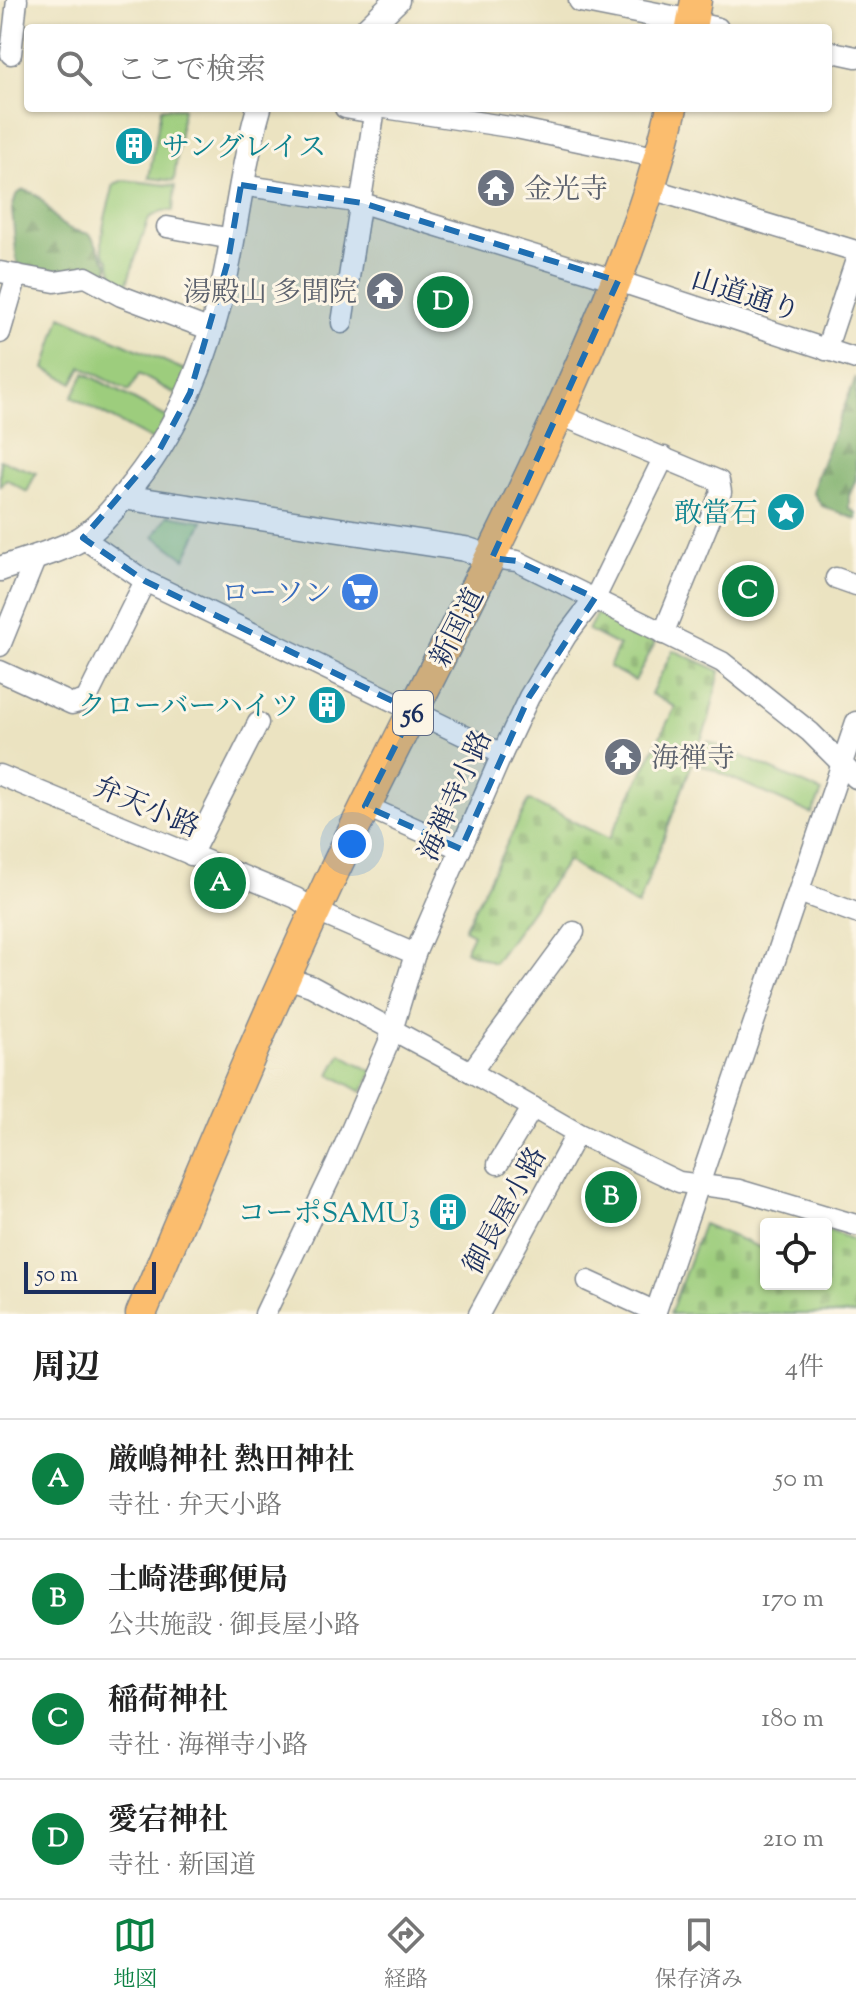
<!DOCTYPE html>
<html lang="ja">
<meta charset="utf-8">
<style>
body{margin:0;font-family:"Sorts Mill Goudy","Noto Serif JP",serif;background:#f2f2f2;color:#222}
.controls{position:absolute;right:24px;bottom:24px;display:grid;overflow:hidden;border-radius:8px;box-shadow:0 2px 6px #0004}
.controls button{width:72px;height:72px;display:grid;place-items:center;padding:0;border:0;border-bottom:2px solid #e0e0e0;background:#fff;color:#222;font:40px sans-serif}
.scale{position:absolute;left:24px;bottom:20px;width:132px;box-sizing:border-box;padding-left:8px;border:4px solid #1b2f5e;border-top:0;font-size:22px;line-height:28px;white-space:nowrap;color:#1b2f5e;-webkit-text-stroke:6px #fcf5e5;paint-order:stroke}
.you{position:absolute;left:352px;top:844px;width:28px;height:28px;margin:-20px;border:6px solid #fff;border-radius:50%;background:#1a73e8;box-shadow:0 0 0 12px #1a73e833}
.badge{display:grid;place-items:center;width:52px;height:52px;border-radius:50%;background:#0b8043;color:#fff;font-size:26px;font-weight:700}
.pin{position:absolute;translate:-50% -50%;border:4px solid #fff;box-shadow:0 2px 8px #0006}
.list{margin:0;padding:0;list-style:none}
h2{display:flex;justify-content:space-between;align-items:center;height:104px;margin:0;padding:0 32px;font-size:34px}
h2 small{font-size:26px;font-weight:400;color:#767676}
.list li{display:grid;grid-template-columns:52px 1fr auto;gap:24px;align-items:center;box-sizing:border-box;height:120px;padding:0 32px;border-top:2px solid #e0e0e0}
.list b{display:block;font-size:30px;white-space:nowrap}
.list p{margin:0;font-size:26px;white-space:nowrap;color:#767676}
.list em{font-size:26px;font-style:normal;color:#767676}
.icon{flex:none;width:44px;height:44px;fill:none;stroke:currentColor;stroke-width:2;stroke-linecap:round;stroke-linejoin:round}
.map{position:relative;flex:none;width:856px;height:1314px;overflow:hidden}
.search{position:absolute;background:#fff;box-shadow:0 2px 6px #0004;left:24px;right:24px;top:24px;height:88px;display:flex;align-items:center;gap:20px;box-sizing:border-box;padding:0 28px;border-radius:8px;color:#767676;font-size:30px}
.sheet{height:584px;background:#fff}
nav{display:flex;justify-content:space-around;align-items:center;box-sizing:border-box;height:112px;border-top:2px solid #e0e0e0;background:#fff;font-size:22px;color:#767676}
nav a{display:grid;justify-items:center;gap:4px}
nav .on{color:#0b8043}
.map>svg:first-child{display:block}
</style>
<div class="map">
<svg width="856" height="1314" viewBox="0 0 856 1314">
<defs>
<pattern id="forest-firs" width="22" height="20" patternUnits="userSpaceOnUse" patternTransform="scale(2)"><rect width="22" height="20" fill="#7eb06c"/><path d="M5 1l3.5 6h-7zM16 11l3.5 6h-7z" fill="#66905c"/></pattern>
<pattern id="cemetery-stones" width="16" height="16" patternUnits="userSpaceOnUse" patternTransform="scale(2)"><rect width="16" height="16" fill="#9dcd7d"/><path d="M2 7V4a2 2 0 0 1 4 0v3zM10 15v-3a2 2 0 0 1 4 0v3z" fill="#87b06e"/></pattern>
</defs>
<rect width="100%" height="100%" fill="#fcf5e5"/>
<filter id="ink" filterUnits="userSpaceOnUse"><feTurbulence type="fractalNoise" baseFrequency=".0125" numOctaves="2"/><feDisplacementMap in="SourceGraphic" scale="16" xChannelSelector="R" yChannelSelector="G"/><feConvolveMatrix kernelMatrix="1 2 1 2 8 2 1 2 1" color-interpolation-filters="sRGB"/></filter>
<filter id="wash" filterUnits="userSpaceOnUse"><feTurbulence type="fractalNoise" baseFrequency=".006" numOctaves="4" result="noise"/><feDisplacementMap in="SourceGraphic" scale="32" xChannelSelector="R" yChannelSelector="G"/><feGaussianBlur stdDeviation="1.8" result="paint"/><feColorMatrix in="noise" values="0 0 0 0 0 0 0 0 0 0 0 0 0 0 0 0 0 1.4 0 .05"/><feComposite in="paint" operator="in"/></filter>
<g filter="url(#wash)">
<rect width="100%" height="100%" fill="#ebe3c1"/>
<!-- grass -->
<g fill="#9dcd7d" stroke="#5c7e6e" stroke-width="2">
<path d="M 161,108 L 183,108 L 174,181 L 149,178 Z"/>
<path d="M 124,180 L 175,186 L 173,211 L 162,211 L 149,218 L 125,289 C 113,281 113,277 110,264 C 107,252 109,264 104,253 C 97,238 110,201 114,184 Z"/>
<path d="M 61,316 L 187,371 L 177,395 L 139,374 L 129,391 L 82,367 L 73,383 L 45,369 Z"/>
<path d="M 85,373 L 168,418 L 154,441 L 72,397 Z"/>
<path d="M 0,460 L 36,473 L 27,492 L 6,479 L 0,486 Z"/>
<path d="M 168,515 L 203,521 L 185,559 L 154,536 Z"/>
<path d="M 708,741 L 822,792 L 812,814 L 698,763 Z"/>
<path d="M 341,1054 L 373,1072 L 362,1092 L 330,1074 Z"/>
</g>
<!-- forest -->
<g fill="url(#forest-firs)" stroke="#4c7065" stroke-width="2">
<path d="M 23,190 C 44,193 46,210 60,223 C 68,230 80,232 90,234 L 108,264 L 108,271 L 103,274 C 73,267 44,284 17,263 L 12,209 L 16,195 Z"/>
<path d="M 856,377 L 856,479 L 849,496 L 849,508 L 856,513 L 856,519 L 822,506 L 813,492 L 817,475 Z"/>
</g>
<!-- cemetery -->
<g fill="url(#cemetery-stones)" stroke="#5c7e6e" stroke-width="2">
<path d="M 597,613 L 655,643 L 635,681 L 609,667 L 619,646 L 588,630 Z"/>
<path d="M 673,650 L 720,671 L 709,719 L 638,906 L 567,861 L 494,963 L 465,951 L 473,934 L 464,929 L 529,800 L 609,839 L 675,707 L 651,694 Z"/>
<path d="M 703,1224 L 766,1250 L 766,1284 L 826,1284 L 826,1229 L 856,1241 L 856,1314 L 670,1314 Z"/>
</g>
</g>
<g filter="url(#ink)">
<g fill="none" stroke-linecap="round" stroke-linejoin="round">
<defs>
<g id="minor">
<path d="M 692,22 L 718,28"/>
<path d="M 828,51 L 856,57"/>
<path d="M 11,54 L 17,0"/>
<path d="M 345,108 L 374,113"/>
<path d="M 385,108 L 516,128 L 660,158"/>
<path d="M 241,185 L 362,203 L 618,281 L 856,359"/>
<path d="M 651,189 L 856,251"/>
<path d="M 167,227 L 232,239"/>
<path d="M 0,272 L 55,282 L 86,277 L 121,296 L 211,330"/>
<path d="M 342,323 L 375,108"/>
<path d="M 0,333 L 17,275"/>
<path d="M 826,350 L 856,260"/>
<path d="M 558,414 L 719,481 L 721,492 L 663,634"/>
<path d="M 83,538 L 145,581 L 502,754"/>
<path d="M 492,558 L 517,561 L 722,662 L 810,732 L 856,778"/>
<path d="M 836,578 L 856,585"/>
<path d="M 0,646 L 37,555"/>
<path d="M 0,671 L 72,704 L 86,700 L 145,581"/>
<path d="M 0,775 L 296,898 L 315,911 L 415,954"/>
<path d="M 365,806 L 461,849"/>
<path d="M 191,855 L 258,723"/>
<path d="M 799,892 L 856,913"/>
<path d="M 281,983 L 296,981 L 311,986 L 471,1072 L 577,1133 L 679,1182 L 739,1190 L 856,1225"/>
<path d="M 471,1072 L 574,932"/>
<path d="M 498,1164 L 533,1107"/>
<path d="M 588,1281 L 656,1312"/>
<path d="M 265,1314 L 337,1163 L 388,1044 L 415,954 L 502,754 L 529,697 L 566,636 L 595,598 L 664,457"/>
<path d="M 479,1314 L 577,1133"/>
<path d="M 655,1314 L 856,722"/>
</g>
<g id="tertiary">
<path d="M 581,0 L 692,22"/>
<path d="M 368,28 L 397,0"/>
<path d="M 123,497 L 465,549 L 492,558"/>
<path d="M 0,569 C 22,561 68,549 85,536 C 105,521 120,501 135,482 C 186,417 214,339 229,258 C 238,208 245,157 259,108"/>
</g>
<g id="primary">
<path d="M 691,28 L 696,0"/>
<path d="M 141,1314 C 213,1143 284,971 366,805 C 433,670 503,537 565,400 C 609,301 647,213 672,108"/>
</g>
</defs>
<!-- minor casing -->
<use href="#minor" stroke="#838990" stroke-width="23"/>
<!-- tertiary casing -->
<use href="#tertiary" stroke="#838990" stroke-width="27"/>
<!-- primary casing -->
<use href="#primary" stroke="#838990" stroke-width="33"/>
<!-- minor -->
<use href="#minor" stroke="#fff" stroke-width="20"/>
<!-- tertiary -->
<use href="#tertiary" stroke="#fff" stroke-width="24"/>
<!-- primary -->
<use href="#primary" stroke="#fbbd6e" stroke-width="30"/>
</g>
</g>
<!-- marked area -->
<path fill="#1f6fb2" fill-opacity="0.2" stroke="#1f6fb2" stroke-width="6" stroke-dasharray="16 10" stroke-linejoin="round" d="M 241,185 L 362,203 L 618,281 L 492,558 L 517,561 L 595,598 L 529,697 L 461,849 L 365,806 L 413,711 L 145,581 L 83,538 L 160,449 L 190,393 L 228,261 Z"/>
<!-- icons -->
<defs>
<symbol id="building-disc" viewBox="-11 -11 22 22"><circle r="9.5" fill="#0f9aa8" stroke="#fcf5e5"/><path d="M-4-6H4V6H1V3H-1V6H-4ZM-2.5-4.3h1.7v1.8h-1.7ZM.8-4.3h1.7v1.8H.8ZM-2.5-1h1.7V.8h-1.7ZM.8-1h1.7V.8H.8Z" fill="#fff"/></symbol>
<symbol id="temple-disc" viewBox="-11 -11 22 22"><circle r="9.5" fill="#6b7280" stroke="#fcf5e5"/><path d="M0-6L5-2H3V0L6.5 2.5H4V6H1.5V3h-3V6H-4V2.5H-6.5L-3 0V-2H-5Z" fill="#fff"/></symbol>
<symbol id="sight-disc" viewBox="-11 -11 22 22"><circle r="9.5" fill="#0f9aa8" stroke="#fcf5e5"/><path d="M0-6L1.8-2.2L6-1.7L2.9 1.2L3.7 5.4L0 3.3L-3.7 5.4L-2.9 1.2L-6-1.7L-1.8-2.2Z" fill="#fff"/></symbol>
<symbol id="supermarket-disc" viewBox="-11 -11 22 22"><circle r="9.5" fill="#3f7fe0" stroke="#fcf5e5"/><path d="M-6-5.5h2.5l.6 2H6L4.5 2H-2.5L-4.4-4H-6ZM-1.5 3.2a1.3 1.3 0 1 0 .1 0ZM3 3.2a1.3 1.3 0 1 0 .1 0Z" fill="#fff"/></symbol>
</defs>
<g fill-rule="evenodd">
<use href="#building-disc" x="112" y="124" width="44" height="44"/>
<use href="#temple-disc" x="474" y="166" width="44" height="44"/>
<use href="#temple-disc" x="363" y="269" width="44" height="44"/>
<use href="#sight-disc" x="764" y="490" width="44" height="44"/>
<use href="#supermarket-disc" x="338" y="570" width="44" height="44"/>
<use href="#building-disc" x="305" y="683" width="44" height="44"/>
<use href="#temple-disc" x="601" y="735" width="44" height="44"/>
<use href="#building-disc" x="426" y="1190" width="44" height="44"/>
</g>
<g text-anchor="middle" stroke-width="6" stroke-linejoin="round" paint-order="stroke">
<!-- shield labels -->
<rect fill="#fcf5e5" stroke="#5e6a86" stroke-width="2" x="393" y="691" width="40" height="44" rx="6"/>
<g font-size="26" font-weight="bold" fill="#1b2f5e">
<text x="413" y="722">56</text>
</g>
<!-- culture labels -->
<g font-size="28" fill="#0d838f" stroke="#fcf5e5" text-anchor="end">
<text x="162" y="156" text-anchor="start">サングレイス</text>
<text x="758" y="522">敢當石</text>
<text x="299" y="715">クローバーハイツ</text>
<text x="420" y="1222">コーポSAMU3</text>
</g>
<!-- worship labels -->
<g font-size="28" fill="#5b616d" stroke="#fcf5e5" text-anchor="start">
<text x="524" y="198">金光寺</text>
<text x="357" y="301" text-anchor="end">湯殿山 多聞院</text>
<text x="651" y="767">海禅寺</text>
</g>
<!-- street labels -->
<g font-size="28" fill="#1b2f5e" stroke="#fcf5e5">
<text transform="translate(746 294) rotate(18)" y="10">山道通り</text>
<text transform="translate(456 627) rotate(-63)" y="10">新国道</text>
<text transform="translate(454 795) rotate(-66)" y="10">海禅寺小路</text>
<text transform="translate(147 806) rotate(23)" y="10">弁天小路</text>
<text transform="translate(504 1210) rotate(-61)" y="10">御長屋小路</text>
</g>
<!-- shop labels -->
<g font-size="28" fill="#366cbe" stroke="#fcf5e5" text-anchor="end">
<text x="332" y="602">ローソン</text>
</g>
</g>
</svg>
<div class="controls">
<button><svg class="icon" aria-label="locate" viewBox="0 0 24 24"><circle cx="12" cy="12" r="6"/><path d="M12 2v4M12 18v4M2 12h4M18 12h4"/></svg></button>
</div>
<div class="scale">50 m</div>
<div class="you"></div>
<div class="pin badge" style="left:220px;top:883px">A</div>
<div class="pin badge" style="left:611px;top:1197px">B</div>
<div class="pin badge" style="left:748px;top:591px">C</div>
<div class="pin badge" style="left:443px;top:302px">D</div>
<div class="search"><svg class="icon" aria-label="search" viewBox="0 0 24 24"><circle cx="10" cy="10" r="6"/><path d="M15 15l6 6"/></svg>ここで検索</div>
</div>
<section class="sheet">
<h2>周辺<small>4件</small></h2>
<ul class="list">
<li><span class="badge">A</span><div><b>厳嶋神社 熱田神社</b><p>寺社 · 弁天小路</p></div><em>50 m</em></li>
<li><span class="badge">B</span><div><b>土崎港郵便局</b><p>公共施設 · 御長屋小路</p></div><em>170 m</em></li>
<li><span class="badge">C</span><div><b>稲荷神社</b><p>寺社 · 海禅寺小路</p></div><em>180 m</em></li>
<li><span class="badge">D</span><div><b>愛宕神社</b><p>寺社 · 新国道</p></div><em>210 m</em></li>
</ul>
</section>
<nav>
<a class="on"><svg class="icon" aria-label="map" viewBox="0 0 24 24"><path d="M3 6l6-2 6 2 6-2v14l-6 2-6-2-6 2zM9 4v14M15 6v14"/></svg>地図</a>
<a><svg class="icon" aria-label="directions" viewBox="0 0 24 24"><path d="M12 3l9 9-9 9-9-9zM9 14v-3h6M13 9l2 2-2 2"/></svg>経路</a>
<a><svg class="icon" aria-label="saved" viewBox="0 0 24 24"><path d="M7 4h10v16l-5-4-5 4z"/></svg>保存済み</a>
</nav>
